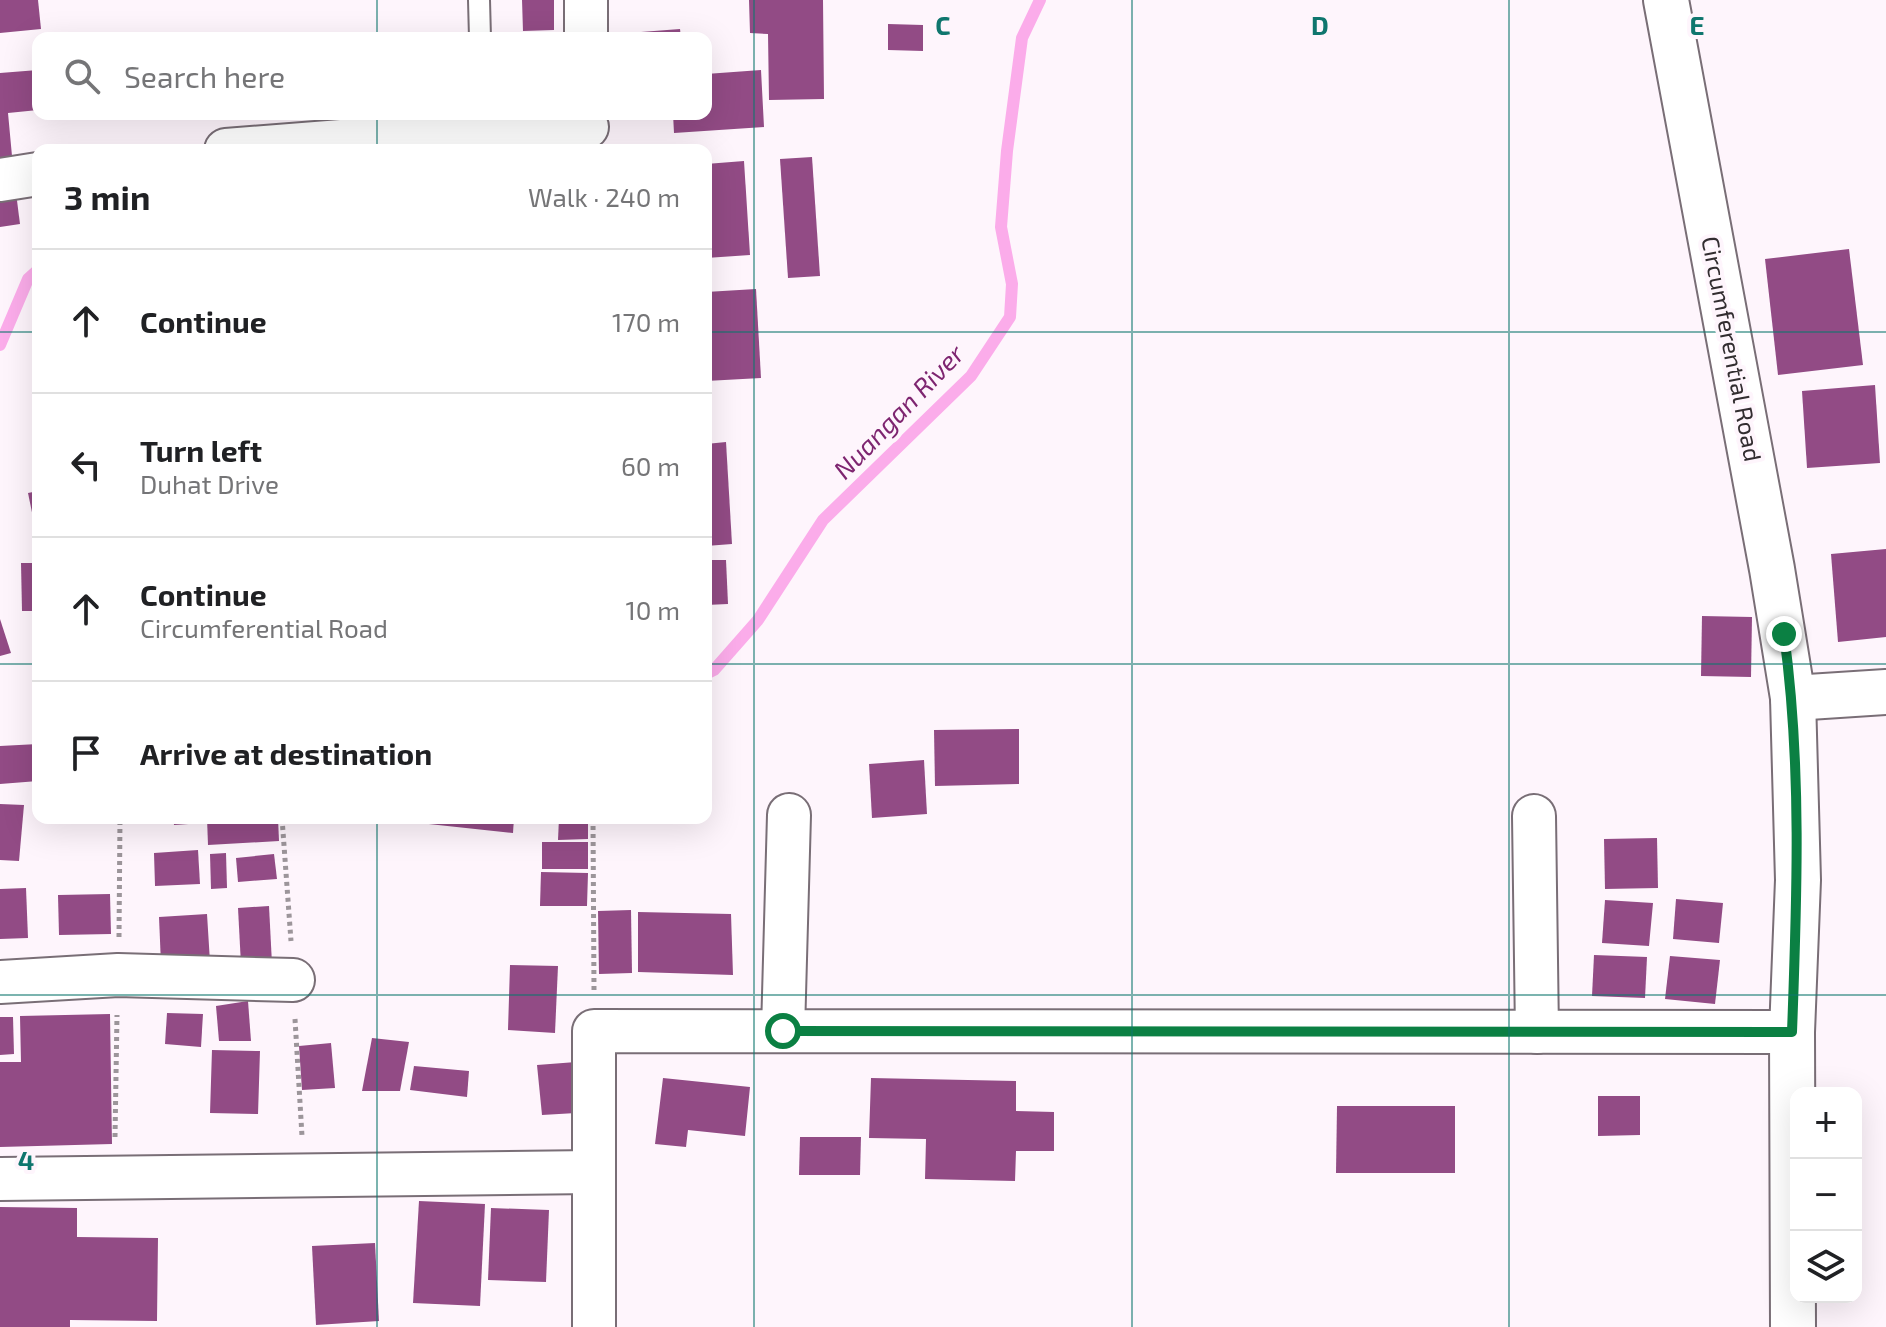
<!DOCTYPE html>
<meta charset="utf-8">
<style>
body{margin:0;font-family:"Exo 2",sans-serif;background:#f6f6f6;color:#202124}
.controls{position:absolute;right:24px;bottom:24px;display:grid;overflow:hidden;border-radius:16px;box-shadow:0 8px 32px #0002}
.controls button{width:72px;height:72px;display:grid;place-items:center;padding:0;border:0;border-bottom:2px solid #e0e0e0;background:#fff;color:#202124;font:40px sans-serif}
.stop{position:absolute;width:24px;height:24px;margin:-18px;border:6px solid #0b8043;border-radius:50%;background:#fff}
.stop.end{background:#0b8043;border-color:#fff;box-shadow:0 2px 8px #0008}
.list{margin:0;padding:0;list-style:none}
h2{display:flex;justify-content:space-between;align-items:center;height:104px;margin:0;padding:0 32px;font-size:34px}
h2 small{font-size:26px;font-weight:400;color:#757577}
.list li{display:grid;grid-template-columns:52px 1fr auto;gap:24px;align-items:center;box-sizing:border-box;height:144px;padding:0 32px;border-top:2px solid #e0e0e0}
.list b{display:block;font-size:30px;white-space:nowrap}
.list p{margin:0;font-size:26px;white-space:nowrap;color:#757577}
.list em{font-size:26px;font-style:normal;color:#757577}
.icon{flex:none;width:44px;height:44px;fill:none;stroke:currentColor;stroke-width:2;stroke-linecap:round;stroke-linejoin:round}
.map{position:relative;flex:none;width:1886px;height:1327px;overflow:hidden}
.search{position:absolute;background:#fff;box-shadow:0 8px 32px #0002;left:32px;top:32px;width:680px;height:88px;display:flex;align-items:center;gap:20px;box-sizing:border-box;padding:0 28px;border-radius:16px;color:#757577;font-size:30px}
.panel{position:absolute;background:#fff;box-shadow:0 8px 32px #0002;left:32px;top:144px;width:680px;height:680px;border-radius:16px}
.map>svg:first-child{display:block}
</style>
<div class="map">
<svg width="1886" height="1327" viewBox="0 0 1886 1327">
<rect width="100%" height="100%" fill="#fef5fc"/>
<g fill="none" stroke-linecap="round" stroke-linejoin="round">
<!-- stream -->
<g stroke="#fbacea" stroke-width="12">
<path d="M 0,345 L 28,279 L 38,270"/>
<path d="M 706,674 L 714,670 L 758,620 L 823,520 L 971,376 L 1010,317 L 1012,284 L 1001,227 L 1007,151 L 1022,38 L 1040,0"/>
</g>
</g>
<!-- building -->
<g fill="#924b85">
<path d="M 0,0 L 38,0 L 41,29 L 0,33 Z"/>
<path d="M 522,0 L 554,0 L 554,30 L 523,31 Z"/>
<path d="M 749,0 L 823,0 L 824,99 L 769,100 L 768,34 L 750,33 Z"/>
<path d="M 888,24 L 923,25 L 923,51 L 888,50 Z"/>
<path d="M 680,29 L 681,38 L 642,38 L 641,32 Z"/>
<path d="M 38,70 L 38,110 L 8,113 L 12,156 L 0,158 L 0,73 Z"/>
<path d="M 761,70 L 764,127 L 674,133 L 673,114 L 706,114 L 706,74 Z"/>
<path d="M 812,157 L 820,276 L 788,278 L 780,159 Z"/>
<path d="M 744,161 L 750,255 L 706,258 L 706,164 Z"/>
<path d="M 16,193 L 20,224 L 0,227 L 0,195 Z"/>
<path d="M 1849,249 L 1863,365 L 1778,375 L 1765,259 Z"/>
<path d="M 756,289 L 761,378 L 706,381 L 706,292 Z"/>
<path d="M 1875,385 L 1880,463 L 1807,468 L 1802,391 Z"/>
<path d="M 726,442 L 732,544 L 706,546 L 706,444 Z"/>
<path d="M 38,491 L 38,526 L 35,527 L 28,493 Z"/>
<path d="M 1886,549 L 1886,637 L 1838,642 L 1831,554 Z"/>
<path d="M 706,560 L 726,560 L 728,604 L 706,605 Z"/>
<path d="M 21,563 L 38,563 L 38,611 L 22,611 Z"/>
<path d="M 1702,616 L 1752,617 L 1751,677 L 1701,676 Z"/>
<path d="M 0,619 L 11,653 L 0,656 Z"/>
<path d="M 1019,729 L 1019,784 L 935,786 L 934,730 Z"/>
<path d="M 38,744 L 38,781 L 0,784 L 0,746 Z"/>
<path d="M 924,760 L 927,814 L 872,818 L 869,764 Z"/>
<path d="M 0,804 L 24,805 L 19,861 L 0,860 Z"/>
<path d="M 173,818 L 202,818 L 203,823 L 174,825 Z"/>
<path d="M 207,818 L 278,818 L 279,841 L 208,845 Z"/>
<path d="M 373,818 L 514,818 L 513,833 Z"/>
<path d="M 559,818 L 588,818 L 588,839 L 558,840 Z"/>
<path d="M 1657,838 L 1658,888 L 1605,889 L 1604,839 Z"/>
<rect x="542" y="842" width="46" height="27"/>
<path d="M 198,850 L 200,884 L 155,886 L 154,853 Z"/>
<path d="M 226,853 L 227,888 L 211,889 L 210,854 Z"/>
<path d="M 274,854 L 277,879 L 238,882 L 236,858 Z"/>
<path d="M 541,872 L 588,873 L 587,906 L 540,906 Z"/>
<path d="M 26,888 L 28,938 L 0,939 L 0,889 Z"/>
<path d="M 110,894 L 111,934 L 59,935 L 58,895 Z"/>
<path d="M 1676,899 L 1723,903 L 1719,943 L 1673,939 Z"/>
<path d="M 1605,900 L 1653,903 L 1649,946 L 1602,943 Z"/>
<path d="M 269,906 L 272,964 L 241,965 L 238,908 Z"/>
<path d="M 631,910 L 632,973 L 599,974 L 598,911 Z"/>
<path d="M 638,912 L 731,914 L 733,975 L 638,972 Z"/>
<path d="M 207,914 L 210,962 L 161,964 L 159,917 Z"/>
<path d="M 1594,955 L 1647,957 L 1645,998 L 1592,996 Z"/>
<path d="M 1670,956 L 1720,960 L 1715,1004 L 1665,999 Z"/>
<path d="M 510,965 L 558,966 L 555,1033 L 508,1030 Z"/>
<path d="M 248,1001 L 251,1041 L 219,1041 L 216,1006 Z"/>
<path d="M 167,1013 L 203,1014 L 201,1047 L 165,1044 Z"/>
<path d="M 110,1014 L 112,1144 L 0,1147 L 0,1062 L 21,1062 L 20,1016 Z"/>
<path d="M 0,1017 L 13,1017 L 14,1054 L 0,1055 Z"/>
<path d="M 372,1038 L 409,1042 L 400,1091 L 362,1091 Z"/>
<path d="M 331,1043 L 335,1088 L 302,1090 L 299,1046 Z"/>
<path d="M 212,1050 L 260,1051 L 258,1114 L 210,1113 Z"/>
<path d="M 576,1062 L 576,1113 L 542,1115 L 537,1065 Z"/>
<path d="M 414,1066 L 469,1071 L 467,1097 L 410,1090 Z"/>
<path d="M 663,1078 L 750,1087 L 745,1136 L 688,1130 L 686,1147 L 655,1144 Z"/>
<path d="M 871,1078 L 1016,1081 L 1016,1111 L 1054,1112 L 1054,1151 L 1016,1151 L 1015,1181 L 925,1179 L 926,1139 L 869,1138 Z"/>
<path d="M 1598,1096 L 1640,1096 L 1640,1135 L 1598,1136 Z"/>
<path d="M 1337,1106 L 1455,1106 L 1455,1173 L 1336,1173 Z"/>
<path d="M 800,1137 L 861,1137 L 860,1175 L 799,1175 Z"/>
<path d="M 419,1201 L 485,1204 L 480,1306 L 413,1303 Z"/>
<path d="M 0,1207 L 77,1208 L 77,1237 L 158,1238 L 157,1321 L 70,1320 L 70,1327 L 0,1327 Z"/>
<path d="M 491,1208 L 549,1210 L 546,1282 L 488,1280 Z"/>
<path d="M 375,1243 L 379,1321 L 316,1325 L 312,1246 Z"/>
</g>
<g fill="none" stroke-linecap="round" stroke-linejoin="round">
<defs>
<path id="service" d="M 479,0 L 480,38"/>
<g id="minor">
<path d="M 586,0 L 586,38"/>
<path d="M 226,150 L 482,130 L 587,127"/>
<path d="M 0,180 L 38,174"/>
<path d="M 1534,816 L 1537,1032"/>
<path d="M 0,982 L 118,975 L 293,980"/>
<path d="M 783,1031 L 789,815"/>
<path d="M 0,1179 L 593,1172"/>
<path d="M 594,1327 L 594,1031 L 1792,1032"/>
</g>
<g id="tertiary">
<path d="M 1666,0 L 1772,569 L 1793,698 L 1798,880 L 1792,1032 L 1793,1327"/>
<path d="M 1793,698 L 1886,692"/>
</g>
</defs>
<!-- service casing -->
<use href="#service" stroke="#796e76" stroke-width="24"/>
<!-- minor casing -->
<use href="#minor" stroke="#796e76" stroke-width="46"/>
<!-- tertiary casing -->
<use href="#tertiary" stroke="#796e76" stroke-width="48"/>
<!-- path -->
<g stroke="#9c959a" stroke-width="5" stroke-dasharray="4 4" stroke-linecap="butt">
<path d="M 282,818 L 291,941"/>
<path d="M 593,818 L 594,990"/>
<path d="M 119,937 L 120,818"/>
<path d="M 295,1019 L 302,1136"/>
<path d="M 115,1137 L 117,1015"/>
</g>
<!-- service -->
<use href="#service" stroke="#fff" stroke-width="20"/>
<!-- minor -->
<use href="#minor" stroke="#fff" stroke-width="42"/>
<!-- tertiary -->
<use href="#tertiary" stroke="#fff" stroke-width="44"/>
</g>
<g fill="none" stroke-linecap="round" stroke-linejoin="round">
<!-- route -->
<path stroke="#0b8043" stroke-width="10" d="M 783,1031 L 1792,1032 C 1797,899 1802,766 1784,634"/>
</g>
<!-- grid -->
<path fill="none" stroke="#0f766e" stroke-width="2" stroke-opacity="0.55" d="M 377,0 L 377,38M 754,0 L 754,1327M 1132,0 L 1132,1327M 1509,0 L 1509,1327M 377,114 L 377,150M 0,332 L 38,332M 706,332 L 1886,332M 0,664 L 38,664M 706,664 L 1886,664M 377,818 L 377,1327M 0,995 L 1886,995"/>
<g text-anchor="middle" stroke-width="8" stroke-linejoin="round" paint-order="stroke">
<!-- street labels -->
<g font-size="24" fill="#322d30" stroke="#fef5fc">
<text transform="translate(1731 349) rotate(79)" y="8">Circumferential Road</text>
</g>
<!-- water labels -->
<g font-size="26" font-style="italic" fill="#7e2570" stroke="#fef5fc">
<text transform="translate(899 412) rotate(-46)" y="9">Nuangan River</text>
</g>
</g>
<g font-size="26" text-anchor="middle" font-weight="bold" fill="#0f766e" stroke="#fef5fc" stroke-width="8" stroke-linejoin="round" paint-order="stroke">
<text x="943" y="35">C</text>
<text x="1320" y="35">D</text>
<text x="1697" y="35">E</text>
<text x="26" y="1170">4</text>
</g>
</svg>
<div class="controls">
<button>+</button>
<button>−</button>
<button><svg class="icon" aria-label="layers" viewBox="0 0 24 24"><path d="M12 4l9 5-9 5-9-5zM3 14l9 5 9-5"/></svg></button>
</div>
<div class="stop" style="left:783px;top:1031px"></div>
<div class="stop end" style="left:1784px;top:634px"></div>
<div class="search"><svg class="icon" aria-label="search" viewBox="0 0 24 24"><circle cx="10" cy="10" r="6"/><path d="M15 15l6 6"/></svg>Search here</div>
<section class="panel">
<h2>3 min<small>Walk · 240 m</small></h2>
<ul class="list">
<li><svg class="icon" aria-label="ahead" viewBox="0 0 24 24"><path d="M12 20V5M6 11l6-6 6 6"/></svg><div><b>Continue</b></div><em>170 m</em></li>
<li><svg class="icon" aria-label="left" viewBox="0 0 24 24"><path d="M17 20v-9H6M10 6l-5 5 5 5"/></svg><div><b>Turn left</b><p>Duhat Drive</p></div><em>60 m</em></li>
<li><svg class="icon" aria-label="ahead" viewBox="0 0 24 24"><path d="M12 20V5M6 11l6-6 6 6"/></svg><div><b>Continue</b><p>Circumferential Road</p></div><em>10 m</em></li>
<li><svg class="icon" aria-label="arrive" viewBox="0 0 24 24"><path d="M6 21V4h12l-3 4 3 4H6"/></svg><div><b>Arrive at destination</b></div></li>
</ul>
</section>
</div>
